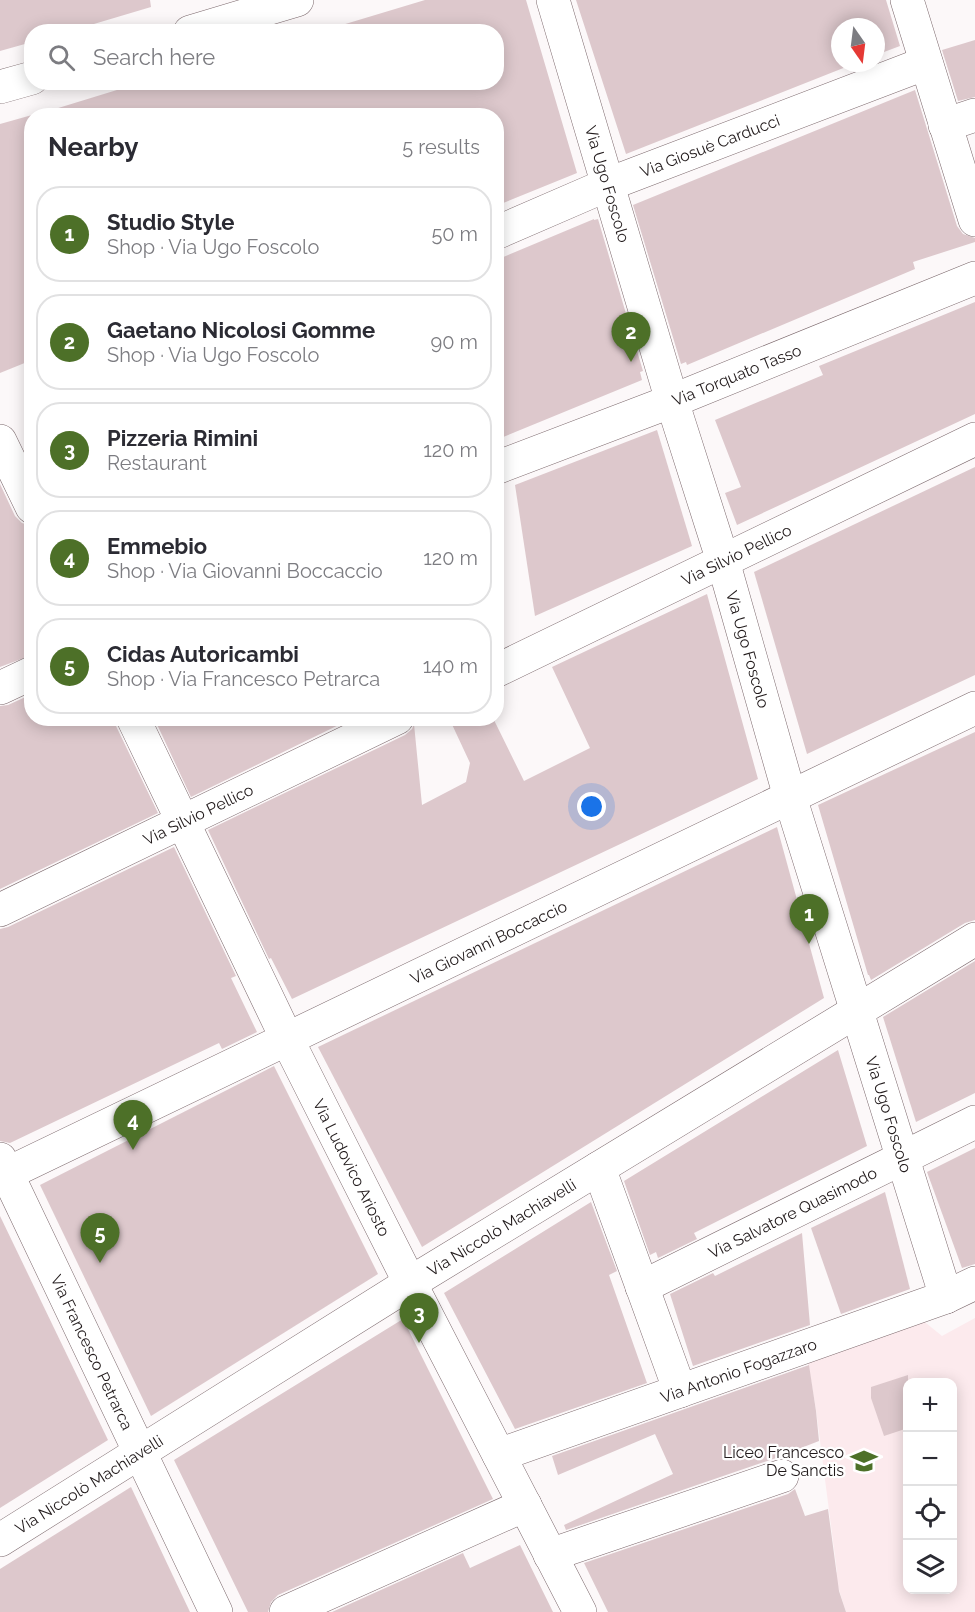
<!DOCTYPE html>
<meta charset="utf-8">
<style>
body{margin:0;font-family:Raleway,sans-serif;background:#f2f2f3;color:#2b2b33}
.controls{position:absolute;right:18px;bottom:18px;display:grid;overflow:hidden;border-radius:12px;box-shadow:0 3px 15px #0003}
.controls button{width:54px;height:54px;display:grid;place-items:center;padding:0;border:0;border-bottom:2px solid #e1e1e2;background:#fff;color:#2b2b33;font:30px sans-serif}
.compass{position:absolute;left:831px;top:18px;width:54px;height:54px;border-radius:50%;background:#fff;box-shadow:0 3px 15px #0003;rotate:166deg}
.you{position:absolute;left:592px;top:807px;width:21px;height:21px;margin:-15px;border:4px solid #fff;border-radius:50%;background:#1a73e8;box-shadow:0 0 0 9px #1a73e833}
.badge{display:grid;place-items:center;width:39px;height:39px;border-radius:50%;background:#4d7028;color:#fff;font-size:20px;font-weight:700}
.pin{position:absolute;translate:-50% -50px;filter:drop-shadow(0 2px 3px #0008)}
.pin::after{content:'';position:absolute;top:32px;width:21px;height:18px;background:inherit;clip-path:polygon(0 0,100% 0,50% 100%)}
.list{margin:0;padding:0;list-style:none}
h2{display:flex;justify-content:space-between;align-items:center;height:78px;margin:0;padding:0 24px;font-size:26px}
h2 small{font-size:20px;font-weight:400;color:#7c7c81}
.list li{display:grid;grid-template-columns:39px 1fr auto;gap:18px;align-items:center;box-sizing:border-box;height:96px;margin:0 12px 12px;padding:0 12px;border:2px solid #e1e1e2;border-radius:24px}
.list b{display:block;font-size:22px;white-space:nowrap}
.list p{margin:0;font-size:20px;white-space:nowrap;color:#7c7c81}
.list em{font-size:20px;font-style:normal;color:#7c7c81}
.icon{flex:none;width:33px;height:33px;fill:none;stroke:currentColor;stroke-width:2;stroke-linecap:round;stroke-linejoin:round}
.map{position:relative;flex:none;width:975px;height:1612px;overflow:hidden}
.search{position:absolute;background:#fff;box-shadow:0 3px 15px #0003;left:24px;top:24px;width:480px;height:66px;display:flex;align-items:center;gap:15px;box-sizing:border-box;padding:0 21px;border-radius:24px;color:#7c7c81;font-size:22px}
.panel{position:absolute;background:#fff;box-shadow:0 3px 15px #0003;left:24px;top:108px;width:480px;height:618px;border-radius:24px}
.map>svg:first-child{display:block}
</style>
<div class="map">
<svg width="975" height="1612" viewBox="0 0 975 1612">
<rect width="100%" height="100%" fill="#fcf8f9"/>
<!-- built -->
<path fill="#fceaed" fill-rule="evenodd" d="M 975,1318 L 975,1612 L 846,1612 L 834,1574 L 837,1572 L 816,1410 L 808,1362 L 921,1319 L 942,1336 ZM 908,1382 L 952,1382 L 952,1590 L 908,1590 Z"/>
<!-- building -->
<g fill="#ddc8cc">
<path d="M 0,0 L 150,0 L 151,7 L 67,32 L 32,32 L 32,42 L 0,51 Z"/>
<path d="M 425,0 L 526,0 L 577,173 L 496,206 L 496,116 L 56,116 L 55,109 L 143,82 L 496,82 L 496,32 L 343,32 L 342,25 Z"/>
<path d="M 576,0 L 886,0 L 900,46 L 876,55 L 876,27 L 840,27 L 840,63 L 856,63 L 626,154 Z"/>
<path d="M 975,40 L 975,97 L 958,101 L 942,50 Z"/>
<path d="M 915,90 L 957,226 L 963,234 L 975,238 L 975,242 L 913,262 L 915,269 L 687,365 L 686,362 L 681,364 L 633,205 Z"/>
<path d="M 32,115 L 32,360 L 0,373 L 0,124 Z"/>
<path d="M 594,219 L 594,220 L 598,219 L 643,371 L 640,372 L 642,380 L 496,440 L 496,260 Z"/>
<path d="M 975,302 L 975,414 L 737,525 L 725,493 L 741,487 L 715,420 L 823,375 L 819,366 Z"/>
<path d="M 657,430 L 692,546 L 535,616 L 515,485 Z"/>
<path d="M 975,467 L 975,675 L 807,754 L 754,572 Z"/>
<path d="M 0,484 L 15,516 L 22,523 L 32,526 L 32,655 L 0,667 Z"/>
<path d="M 707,594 L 758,779 L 292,999 L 271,958 L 269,959 L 208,830 L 405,735 L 412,729 L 414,724 L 422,805 L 466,782 L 470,763 L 449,718 L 493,718 L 524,781 L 590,748 L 552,667 Z"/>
<path d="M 32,694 L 32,718 L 115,718 L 116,726 L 158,813 L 0,889 L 0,706 L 8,705 Z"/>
<path d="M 154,718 L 353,718 L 191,797 Z"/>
<path d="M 975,732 L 975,920 L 965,923 L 871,980 L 869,975 L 868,975 L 818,805 Z"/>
<path d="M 777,827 L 824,998 L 422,1247 L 318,1047 Z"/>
<path d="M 174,847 L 236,976 L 231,978 L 257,1032 L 222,1049 L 219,1043 L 10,1143 L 0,1141 L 0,929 L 8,927 Z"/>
<path d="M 975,961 L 975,1093 L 916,1122 L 883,1017 Z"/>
<path d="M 838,1050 L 867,1146 L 694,1233 L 697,1239 L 658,1258 L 656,1252 L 650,1255 L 624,1181 Z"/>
<path d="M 274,1066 L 378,1274 L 151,1416 L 40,1185 Z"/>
<path d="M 975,1148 L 975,1264 L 962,1268 L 927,1172 Z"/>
<path d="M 885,1192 L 910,1289 L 841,1314 L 811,1228 Z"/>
<path d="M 591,1202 L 617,1271 L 609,1275 L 647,1383 L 515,1429 L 444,1293 Z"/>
<path d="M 0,1216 L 108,1440 L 0,1508 Z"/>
<path d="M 802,1233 L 810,1325 L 693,1366 L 670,1294 L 713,1273 L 715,1276 Z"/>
<path d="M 403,1319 L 493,1499 L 278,1595 L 271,1602 L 268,1612 L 248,1612 L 174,1460 Z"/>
<path d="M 809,1365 L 816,1411 L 819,1441 L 783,1455 L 784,1458 L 776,1458 L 566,1530 L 564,1525 L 673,1474 L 655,1434 L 558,1475 L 552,1456 Z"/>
<path d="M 908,1375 L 908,1428 L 884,1436 L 871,1398 L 871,1387 Z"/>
<path d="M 131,1487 L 190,1612 L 0,1612 L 0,1569 Z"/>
<path d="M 795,1489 L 805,1516 L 828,1509 L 839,1591 L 846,1612 L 608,1612 L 584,1563 L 788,1494 Z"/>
<path d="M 520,1545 L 553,1612 L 332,1612 L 463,1553 L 470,1568 Z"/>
</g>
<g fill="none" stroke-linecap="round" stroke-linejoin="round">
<defs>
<g id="minor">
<path id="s1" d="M 553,0 L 672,401 L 723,561 L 790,797 L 946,1297"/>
<path d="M 907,0 L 975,220"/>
<path d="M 190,32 L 297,0"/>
<path d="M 0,87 L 32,78"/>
<path d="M 945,125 L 975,115"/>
<path id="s2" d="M 496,233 L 609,184 L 926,63"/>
<path d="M 0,441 L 32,507"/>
<path id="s3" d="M 496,468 L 672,401 L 975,278"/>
<path id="s4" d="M 496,671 L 975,439"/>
<path d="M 0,688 L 32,673"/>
<path id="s5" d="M 133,718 L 287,1039 L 410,1283 L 580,1612"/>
<path id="s6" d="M 0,910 L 397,718"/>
<path id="s7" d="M 0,1159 L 216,1612"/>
<path d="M 599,1168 L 680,1391"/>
<path id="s8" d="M 0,1177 L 975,708"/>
<path id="s9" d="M 642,1287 L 975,1122"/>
<path id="s10" d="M 499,1455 L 946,1297 L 975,1283"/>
<path id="s11" d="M 0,1540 L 410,1283 L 975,939"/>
<path d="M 550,1555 L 782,1476"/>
<path d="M 286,1612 L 525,1505"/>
</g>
</defs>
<!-- minor casing -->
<use href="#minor" stroke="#7c696d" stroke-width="34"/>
<!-- minor -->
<use href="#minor" stroke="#fff" stroke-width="33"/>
</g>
<!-- icons -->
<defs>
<symbol id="school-bare" viewBox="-9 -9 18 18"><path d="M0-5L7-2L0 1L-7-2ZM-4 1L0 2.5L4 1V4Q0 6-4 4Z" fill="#4d7028" stroke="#fff" stroke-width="2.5" paint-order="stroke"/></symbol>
</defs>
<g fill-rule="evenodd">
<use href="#school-bare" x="845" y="1442" width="38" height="38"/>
</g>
<g text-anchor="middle" stroke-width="4.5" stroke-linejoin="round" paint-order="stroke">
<!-- street labels -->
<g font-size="16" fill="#211a1b" stroke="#fff">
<text dy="6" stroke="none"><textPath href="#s2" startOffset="231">Via Giosuè Carducci</textPath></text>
<text dy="6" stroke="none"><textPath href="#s1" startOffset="192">Via Ugo Foscolo</textPath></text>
<text dy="6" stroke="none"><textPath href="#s3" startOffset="258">Via Torquato Tasso</textPath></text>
<text dy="6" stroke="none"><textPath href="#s4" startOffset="267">Via Silvio Pellico</textPath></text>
<text dy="6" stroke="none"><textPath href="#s1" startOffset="678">Via Ugo Foscolo</textPath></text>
<text dy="6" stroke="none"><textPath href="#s6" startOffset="220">Via Silvio Pellico</textPath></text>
<text dy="6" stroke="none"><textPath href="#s8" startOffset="542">Via Giovanni Boccaccio</textPath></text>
<text dy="6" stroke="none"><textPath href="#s1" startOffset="1164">Via Ugo Foscolo</textPath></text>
<text dy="6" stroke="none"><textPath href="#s5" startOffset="500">Via Ludovico Ariosto</textPath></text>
<text dy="6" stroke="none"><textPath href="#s9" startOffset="168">Via Salvatore Quasimodo</textPath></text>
<text dy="6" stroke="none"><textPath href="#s11" startOffset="591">Via Niccolò Machiavelli</textPath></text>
<text dy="6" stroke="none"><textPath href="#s7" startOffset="214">Via Francesco Petrarca</textPath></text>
<text dy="6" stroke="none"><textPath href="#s10" startOffset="254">Via Antonio Fogazzaro</textPath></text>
<text dy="6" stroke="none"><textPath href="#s11" startOffset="105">Via Niccolò Machiavelli</textPath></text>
</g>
<!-- poi labels -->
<g font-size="16" fill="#211a1b" stroke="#fff" text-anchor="end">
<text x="844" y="1458">Liceo Francesco<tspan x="844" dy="18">De Sanctis</tspan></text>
</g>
</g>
</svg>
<div class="controls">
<button>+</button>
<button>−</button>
<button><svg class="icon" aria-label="locate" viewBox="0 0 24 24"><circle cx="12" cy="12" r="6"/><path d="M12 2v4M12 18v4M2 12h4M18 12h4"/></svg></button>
<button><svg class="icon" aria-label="layers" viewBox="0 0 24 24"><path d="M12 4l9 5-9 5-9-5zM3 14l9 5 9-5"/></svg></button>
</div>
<svg class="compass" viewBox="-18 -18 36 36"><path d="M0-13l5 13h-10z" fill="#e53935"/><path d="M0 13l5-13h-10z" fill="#7c7c81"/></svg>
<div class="you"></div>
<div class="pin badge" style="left:809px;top:944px">1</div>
<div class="pin badge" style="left:631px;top:362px">2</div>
<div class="pin badge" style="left:419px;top:1343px">3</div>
<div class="pin badge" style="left:133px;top:1150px">4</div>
<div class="pin badge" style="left:100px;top:1263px">5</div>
<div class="search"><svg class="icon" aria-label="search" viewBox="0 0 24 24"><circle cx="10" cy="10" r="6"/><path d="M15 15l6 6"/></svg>Search here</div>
<section class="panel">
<h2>Nearby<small>5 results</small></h2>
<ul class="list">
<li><span class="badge">1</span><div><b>Studio Style</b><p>Shop · Via Ugo Foscolo</p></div><em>50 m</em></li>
<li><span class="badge">2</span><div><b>Gaetano Nicolosi Gomme</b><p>Shop · Via Ugo Foscolo</p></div><em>90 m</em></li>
<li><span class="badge">3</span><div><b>Pizzeria Rimini</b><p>Restaurant</p></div><em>120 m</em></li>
<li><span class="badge">4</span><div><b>Emmebio</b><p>Shop · Via Giovanni Boccaccio</p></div><em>120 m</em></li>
<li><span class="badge">5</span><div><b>Cidas Autoricambi</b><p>Shop · Via Francesco Petrarca</p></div><em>140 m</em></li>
</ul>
</section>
</div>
